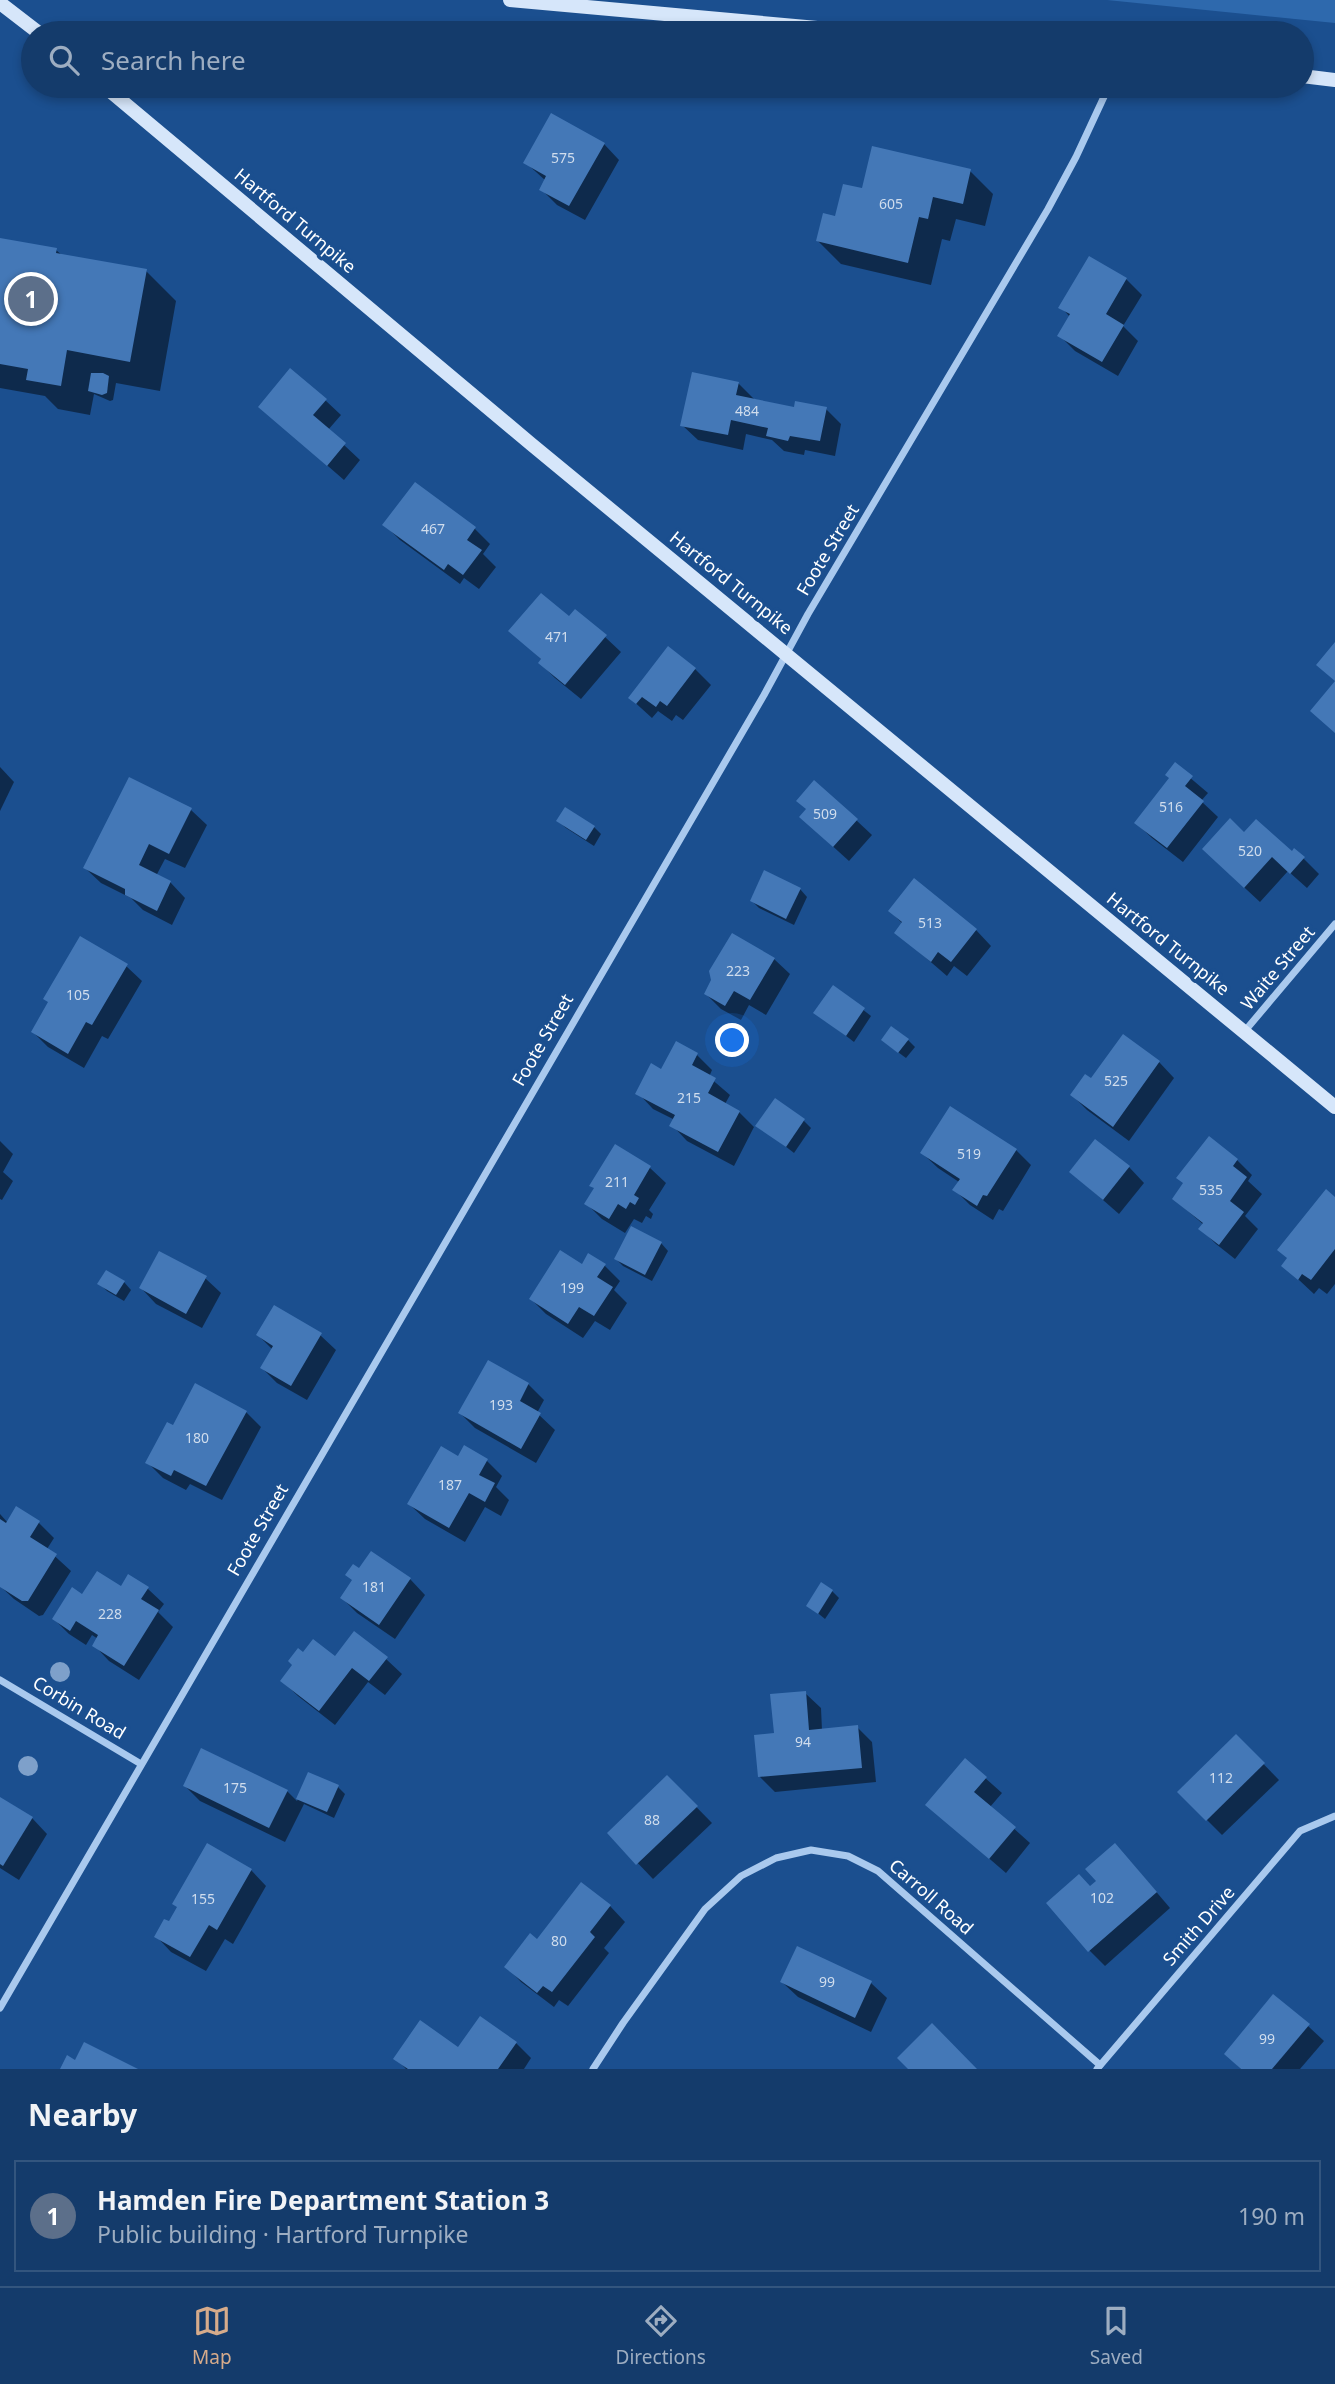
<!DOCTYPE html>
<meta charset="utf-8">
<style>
body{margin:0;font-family:"Noto Sans",sans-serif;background:#214673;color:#f1f3f6}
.you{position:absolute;left:733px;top:1041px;width:24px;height:24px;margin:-18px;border:5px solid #fff;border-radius:50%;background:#1a73e8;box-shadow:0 0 0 10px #1a73e833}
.badge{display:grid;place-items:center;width:46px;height:46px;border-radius:50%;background:#d6ab8b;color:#fff;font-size:23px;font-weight:700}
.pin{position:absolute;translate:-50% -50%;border:4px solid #fff;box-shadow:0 2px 7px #0006}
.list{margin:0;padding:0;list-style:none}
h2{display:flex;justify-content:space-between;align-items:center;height:91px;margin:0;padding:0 28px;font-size:30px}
h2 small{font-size:23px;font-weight:400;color:#9dadc1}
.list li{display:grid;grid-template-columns:46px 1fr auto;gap:21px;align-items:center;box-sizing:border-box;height:112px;margin:0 14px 14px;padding:0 14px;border:2px solid #33557e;border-radius:0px}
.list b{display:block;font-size:26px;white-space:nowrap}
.list p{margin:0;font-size:23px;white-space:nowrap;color:#9dadc1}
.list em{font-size:23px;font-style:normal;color:#9dadc1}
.icon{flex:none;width:38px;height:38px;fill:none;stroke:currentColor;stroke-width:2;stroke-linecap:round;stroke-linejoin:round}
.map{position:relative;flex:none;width:1335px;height:2069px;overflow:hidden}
.search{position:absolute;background:#143b6b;box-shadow:0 4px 10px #0003;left:21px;right:21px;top:21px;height:77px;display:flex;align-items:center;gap:18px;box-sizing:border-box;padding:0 24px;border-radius:38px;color:#9dadc1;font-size:26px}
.sheet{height:217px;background:#143b6b}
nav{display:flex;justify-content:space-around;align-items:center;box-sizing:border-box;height:98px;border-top:2px solid #33557e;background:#143b6b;font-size:19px;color:#9dadc1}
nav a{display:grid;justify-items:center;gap:4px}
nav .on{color:#d6ab8b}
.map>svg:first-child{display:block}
</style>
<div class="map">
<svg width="1335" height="2069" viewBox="0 0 1335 2069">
<rect width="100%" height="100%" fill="#1b4f8f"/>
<!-- green -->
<path fill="#2e69ad" d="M 1107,0 L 1335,0 L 1335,23 Z"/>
<!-- shadow -->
<g fill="#0007">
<path d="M 604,144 L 619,160 L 585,220 L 557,205 L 541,189 L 546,181 L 525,162 Z"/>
<path d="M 970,171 L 993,194 L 985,226 L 956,219 L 950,241 L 942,239 L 931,285 L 841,264 L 818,241 L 836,218 L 863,190 Z"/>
<path d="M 0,239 L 56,250 L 63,256 L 146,271 L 176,301 L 160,391 L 116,383 L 113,400 L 110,401 L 94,394 L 90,415 L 58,409 L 45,396 L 0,388 Z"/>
<path d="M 1089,258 L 1126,279 L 1142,295 L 1123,326 L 1138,341 L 1118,376 L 1075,351 L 1059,335 L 1070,317 L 1061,307 Z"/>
<path d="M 738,383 L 754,399 L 795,409 L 826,409 L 841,424 L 835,456 L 805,450 L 804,455 L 784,451 L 772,440 L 746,434 L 743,450 L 698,440 L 682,425 Z"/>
<path d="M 325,400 L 341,415 L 328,430 L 360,460 L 344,480 L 260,407 Z"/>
<path d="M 415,484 L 475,529 L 490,544 L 483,554 L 496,567 L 479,589 L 464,578 L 460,584 L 400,540 L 385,525 Z"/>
<path d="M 569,619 L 605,637 L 621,652 L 581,699 L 555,678 L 540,663 L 542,660 L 511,631 Z"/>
<path d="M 669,649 L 695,669 L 711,685 L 683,720 L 676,715 L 672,721 L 658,711 L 652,718 L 630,698 Z"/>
<path d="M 1175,765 L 1208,793 L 1201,801 L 1218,817 L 1183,862 L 1152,838 L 1136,823 L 1171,778 Z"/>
<path d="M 0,767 L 14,782 L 0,811 Z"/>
<path d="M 130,779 L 191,810 L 207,825 L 185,868 L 165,859 L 156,876 L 170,882 L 185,898 L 172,925 L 143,910 L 131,898 L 101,883 L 85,868 Z"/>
<path d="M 856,820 L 872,835 L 849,861 L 817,832 Z"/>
<path d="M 558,821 L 594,827 L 601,834 L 594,846 L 566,828 Z"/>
<path d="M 1244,834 L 1292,853 L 1295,850 L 1319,874 L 1307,888 L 1288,871 L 1260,902 L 1220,865 Z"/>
<path d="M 914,880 L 976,930 L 991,946 L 967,976 L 954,966 L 947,976 L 896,932 L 903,924 L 890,911 Z"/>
<path d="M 800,889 L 807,897 L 794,925 L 759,908 L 752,901 Z"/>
<path d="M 774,959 L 790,974 L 766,1015 L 749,1005 L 741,1020 L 721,1009 L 706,994 Z"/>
<path d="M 126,966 L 142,981 L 108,1039 L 102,1036 L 84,1068 L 48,1047 L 33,1032 Z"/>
<path d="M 834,987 L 871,1016 L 854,1042 L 815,1012 Z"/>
<path d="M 908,1040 L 915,1047 L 906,1058 L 891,1047 Z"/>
<path d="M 697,1055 L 712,1070 L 709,1077 L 730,1095 L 725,1104 L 739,1112 L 754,1127 L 734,1166 L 687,1141 L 672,1125 L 675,1120 L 653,1109 L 638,1093 L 662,1071 Z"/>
<path d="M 1159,1062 L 1174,1078 L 1129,1141 L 1087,1110 L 1072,1095 L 1092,1081 Z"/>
<path d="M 803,1120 L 811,1128 L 794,1153 L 758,1125 Z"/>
<path d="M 0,1141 L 13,1154 L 3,1172 L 13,1181 L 2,1200 L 0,1199 Z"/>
<path d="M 615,1146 L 650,1168 L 666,1183 L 649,1210 L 653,1214 L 651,1219 L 646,1216 L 642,1223 L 634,1219 L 625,1233 L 602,1219 L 587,1204 Z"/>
<path d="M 1016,1150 L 1031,1165 L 1003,1211 L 999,1209 L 993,1220 L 970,1205 L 955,1190 L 959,1182 L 938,1168 L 922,1153 Z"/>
<path d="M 1237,1160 L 1252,1175 L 1248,1181 L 1262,1194 L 1245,1216 L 1258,1229 L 1235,1259 L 1216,1244 L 1201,1229 L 1204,1225 L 1174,1199 L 1185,1184 Z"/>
<path d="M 1129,1167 L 1144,1183 L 1119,1214 L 1071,1172 Z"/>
<path d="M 1335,1199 L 1335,1284 L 1327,1294 L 1319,1288 L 1314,1294 L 1284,1266 Z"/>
<path d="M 661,1243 L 668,1251 L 652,1281 L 623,1266 L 616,1259 Z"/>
<path d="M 604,1265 L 620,1281 L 614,1290 L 627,1303 L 610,1330 L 595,1321 L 583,1338 L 546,1314 L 531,1299 L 583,1266 Z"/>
<path d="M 205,1278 L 221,1293 L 202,1328 L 156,1304 L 141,1288 Z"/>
<path d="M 124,1282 L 131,1290 L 124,1301 L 107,1291 L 100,1284 Z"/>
<path d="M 258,1335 L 320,1335 L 336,1350 L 307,1400 L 277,1383 L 262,1368 L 273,1350 Z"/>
<path d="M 528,1384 L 544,1400 L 537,1413 L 555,1430 L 536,1463 L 475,1428 L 460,1413 Z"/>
<path d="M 246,1412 L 261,1427 L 222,1500 L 190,1484 L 186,1490 L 163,1478 L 147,1462 L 173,1428 Z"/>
<path d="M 459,1458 L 486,1460 L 502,1476 L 496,1487 L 509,1500 L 501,1516 L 485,1507 L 465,1542 L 425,1519 L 409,1504 Z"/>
<path d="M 0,1514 L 8,1523 L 39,1523 L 54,1538 L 47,1549 L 71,1571 L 43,1615 L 39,1616 L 14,1599 L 0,1586 Z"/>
<path d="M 360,1571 L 410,1579 L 425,1595 L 395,1639 L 357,1613 L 342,1598 Z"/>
<path d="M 129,1576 L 148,1589 L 164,1604 L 158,1612 L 173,1627 L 139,1680 L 109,1661 L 94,1645 L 98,1639 L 92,1635 L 86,1645 L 69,1634 L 54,1619 L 83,1597 L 121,1588 Z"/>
<path d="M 832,1591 L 839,1598 L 825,1619 L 808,1605 Z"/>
<path d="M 335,1658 L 386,1659 L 402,1674 L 385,1695 L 368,1682 L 335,1725 L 298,1696 L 282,1681 Z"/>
<path d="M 805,1693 L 821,1708 L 822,1730 L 857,1727 L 872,1742 L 876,1782 L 775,1792 L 760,1777 L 776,1735 Z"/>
<path d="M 1236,1736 L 1279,1780 L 1222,1835 L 1179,1792 Z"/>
<path d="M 965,1760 L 1002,1793 L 990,1807 L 1030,1843 L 1006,1873 L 927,1805 Z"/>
<path d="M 309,1774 L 338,1787 L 345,1794 L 334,1818 L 304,1804 L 285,1842 L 200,1801 L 185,1786 L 287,1791 L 297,1801 Z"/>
<path d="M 667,1777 L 712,1823 L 653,1879 L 609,1833 Z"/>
<path d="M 0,1799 L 32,1818 L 47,1834 L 19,1880 L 0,1868 Z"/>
<path d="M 1130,1861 L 1170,1908 L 1105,1966 L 1089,1950 L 1090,1888 Z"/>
<path d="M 251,1870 L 266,1886 L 233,1944 L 225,1939 L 206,1971 L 171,1952 L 156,1936 Z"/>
<path d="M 610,1906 L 625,1922 L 604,1948 L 609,1953 L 568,2006 L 559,2000 L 554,2007 L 521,1982 L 506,1966 L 538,1941 Z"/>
<path d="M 798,1949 L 871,1983 L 887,1998 L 871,2032 L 798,1997 L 782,1982 Z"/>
<path d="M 1308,2026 L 1324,2041 L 1300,2069 L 1241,2069 L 1226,2054 Z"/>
<path d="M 516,2043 L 531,2058 L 524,2069 L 406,2069 L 396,2058 Z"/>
</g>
<!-- building -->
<g fill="#4478b7">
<path d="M 551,113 L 605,143 L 569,206 L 539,190 L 546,176 L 523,163 Z"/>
<path d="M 872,146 L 971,169 L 963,204 L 933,197 L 928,219 L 919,217 L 908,263 L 816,241 L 823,213 L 835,216 L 843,184 L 862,188 Z"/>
<path d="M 0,238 L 57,248 L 56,253 L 147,269 L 130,362 L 67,350 L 61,386 L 26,380 L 28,369 L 0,364 Z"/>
<path d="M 1089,256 L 1127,278 L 1106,314 L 1124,325 L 1102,362 L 1057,336 L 1070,314 L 1058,308 Z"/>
<path d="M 290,368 L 327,399 L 313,415 L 346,443 L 327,466 L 258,407 Z"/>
<path d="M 692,372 L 739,382 L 736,395 L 794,407 L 795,401 L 827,407 L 820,441 L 790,436 L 788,441 L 766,436 L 768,428 L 731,420 L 728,435 L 680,426 Z"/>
<path d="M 91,373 L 103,373 L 109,376 L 107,393 L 102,395 L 88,391 Z"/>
<path d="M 415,482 L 476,527 L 467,540 L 482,550 L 463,575 L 448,564 L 444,570 L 382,525 Z"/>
<path d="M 541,593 L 569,616 L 575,609 L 607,635 L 565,685 L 538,663 L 541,659 L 508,631 Z"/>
<path d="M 1335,642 L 1335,733 L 1310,711 L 1335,681 L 1316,665 Z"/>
<path d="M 668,646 L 696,668 L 667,706 L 660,701 L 656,707 L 642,697 L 636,704 L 628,698 Z"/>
<path d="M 1175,762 L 1193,776 L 1185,786 L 1204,801 L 1167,848 L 1134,823 L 1169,778 L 1165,775 Z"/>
<path d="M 129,777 L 192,808 L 169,854 L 149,844 L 139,865 L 171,881 L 157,911 L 125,895 L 125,889 L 83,868 Z"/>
<path d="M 814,780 L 858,819 L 833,847 L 799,817 L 806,809 L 796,801 Z"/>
<path d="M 565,807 L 595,826 L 586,840 L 556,821 Z"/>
<path d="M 1230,818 L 1244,832 L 1256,819 L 1292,851 L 1294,848 L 1305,857 L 1290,874 L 1272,857 L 1244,888 L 1202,849 Z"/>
<path d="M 764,870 L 801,888 L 786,919 L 750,901 Z"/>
<path d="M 914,878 L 977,929 L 951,962 L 938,952 L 931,962 L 894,933 L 902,922 L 888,911 Z"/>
<path d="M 732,933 L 775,958 L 750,1000 L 734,991 L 725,1006 L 704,994 L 711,980 L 709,971 Z"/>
<path d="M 80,936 L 128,964 L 92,1025 L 86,1022 L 68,1054 L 31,1032 L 48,1002 L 43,999 Z"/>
<path d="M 833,985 L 865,1008 L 846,1036 L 813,1013 Z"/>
<path d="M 891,1026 L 909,1039 L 898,1053 L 881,1040 Z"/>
<path d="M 1123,1034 L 1160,1061 L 1113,1127 L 1070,1095 L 1085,1074 L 1091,1078 Z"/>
<path d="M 676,1041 L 698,1053 L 692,1065 L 716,1078 L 708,1093 L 740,1111 L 718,1152 L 669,1126 L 675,1115 L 635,1094 L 651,1063 L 661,1069 Z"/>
<path d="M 775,1098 L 805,1119 L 786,1147 L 755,1126 Z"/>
<path d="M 950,1106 L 1017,1149 L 987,1196 L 983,1195 L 977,1206 L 952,1190 L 960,1179 L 920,1153 Z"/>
<path d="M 1209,1136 L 1238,1159 L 1233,1166 L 1247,1177 L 1230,1201 L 1244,1212 L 1219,1245 L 1198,1229 L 1203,1223 L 1172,1199 L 1183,1183 L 1176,1178 Z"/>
<path d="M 1095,1139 L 1130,1166 L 1103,1200 L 1069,1172 Z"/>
<path d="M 615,1144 L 651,1166 L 634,1195 L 639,1198 L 635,1205 L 630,1202 L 626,1209 L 618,1204 L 609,1219 L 584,1204 L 594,1188 L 589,1186 Z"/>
<path d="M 1326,1189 L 1335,1197 L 1335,1249 L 1311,1280 L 1302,1274 L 1298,1280 L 1281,1266 L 1287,1258 L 1277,1250 Z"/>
<path d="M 631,1226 L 662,1242 L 645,1275 L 614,1259 Z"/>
<path d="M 560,1250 L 582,1264 L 588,1253 L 606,1264 L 597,1277 L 613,1287 L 594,1316 L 579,1307 L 568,1324 L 529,1299 Z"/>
<path d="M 159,1251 L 207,1276 L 186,1314 L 139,1288 Z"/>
<path d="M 106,1270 L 125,1281 L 116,1295 L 97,1284 Z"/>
<path d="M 274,1305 L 322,1333 L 291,1386 L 260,1368 L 273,1346 L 256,1335 Z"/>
<path d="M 488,1360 L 529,1383 L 520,1401 L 541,1413 L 521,1449 L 458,1413 Z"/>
<path d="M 195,1383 L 247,1411 L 206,1486 L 174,1470 L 171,1476 L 145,1463 L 167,1422 L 173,1425 Z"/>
<path d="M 464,1445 L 488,1459 L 479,1475 L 495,1483 L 485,1502 L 469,1493 L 449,1528 L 407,1504 L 441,1446 L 458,1456 Z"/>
<path d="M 16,1506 L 40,1521 L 30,1537 L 57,1554 L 28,1601 L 22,1601 L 0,1587 L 0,1519 L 6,1523 Z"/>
<path d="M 371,1551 L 411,1578 L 379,1625 L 340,1598 L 352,1580 L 345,1575 L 353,1564 L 359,1568 Z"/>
<path d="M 97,1571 L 121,1586 L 128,1574 L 149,1587 L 141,1599 L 159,1610 L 124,1666 L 92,1646 L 98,1635 L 76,1621 L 70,1631 L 52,1619 L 72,1587 L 82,1594 Z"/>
<path d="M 821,1582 L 833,1590 L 818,1614 L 806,1606 Z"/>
<path d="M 354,1631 L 388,1657 L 369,1681 L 352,1668 L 319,1711 L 280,1681 L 292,1665 L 288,1661 L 298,1648 L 303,1652 L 313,1639 L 335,1656 Z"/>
<path d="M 806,1691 L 809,1730 L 858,1725 L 862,1768 L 758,1777 L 754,1735 L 774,1733 L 770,1694 Z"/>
<path d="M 1236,1734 L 1265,1763 L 1206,1821 L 1177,1792 Z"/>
<path d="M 201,1748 L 288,1790 L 269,1828 L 183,1786 Z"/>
<path d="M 965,1758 L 987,1777 L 974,1792 L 1016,1827 L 989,1859 L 925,1805 Z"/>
<path d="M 308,1772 L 339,1785 L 327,1812 L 296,1799 Z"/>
<path d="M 667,1775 L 698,1806 L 636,1865 L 607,1833 Z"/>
<path d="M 0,1797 L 33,1817 L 3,1866 L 0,1864 Z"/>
<path d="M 207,1843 L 252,1869 L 217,1930 L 209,1925 L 190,1957 L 154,1937 L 164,1919 L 169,1921 L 177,1907 L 172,1904 Z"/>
<path d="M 1115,1843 L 1157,1892 L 1088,1952 L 1046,1903 L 1079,1874 L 1090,1886 L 1096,1881 L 1085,1869 Z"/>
<path d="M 581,1882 L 611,1905 L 590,1932 L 595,1937 L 552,1992 L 543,1986 L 537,1993 L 504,1967 L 530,1933 L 537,1939 Z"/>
<path d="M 797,1946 L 872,1981 L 855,2018 L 780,1982 Z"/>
<path d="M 1273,1994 L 1310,2024 L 1272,2069 L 1241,2069 L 1224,2054 Z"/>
<path d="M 480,2016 L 517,2042 L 498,2069 L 408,2069 L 393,2059 L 420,2020 L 458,2047 Z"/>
<path d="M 932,2023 L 977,2069 L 908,2069 L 897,2058 Z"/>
<path d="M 84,2042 L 138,2069 L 60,2069 L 67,2055 L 75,2060 Z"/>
</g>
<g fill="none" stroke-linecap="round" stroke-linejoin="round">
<!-- minor -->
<g stroke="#a9c9ee" stroke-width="7">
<path d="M 1244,1032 L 1335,924"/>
<path d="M 0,1680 L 141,1764"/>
<path d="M 0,2008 L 764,695 L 808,614 L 1048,209 L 1076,157 L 1109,86"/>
<path d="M 593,2069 L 623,2023 L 705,1909 L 741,1876 L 776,1858 L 811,1850 L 848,1856 L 878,1871 L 1100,2065"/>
<path d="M 1097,2069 L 1300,1831 L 1335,1816"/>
</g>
<!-- secondary -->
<g stroke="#d6e6fa" stroke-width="14">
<path d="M 510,0 L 873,33"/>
<path d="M 0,3 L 39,33"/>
<path d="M 1302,76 L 1335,80"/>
<path d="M 104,86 L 531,444 L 1335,1107"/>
</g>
</g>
<!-- trees -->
<g fill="#7ea0ca">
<circle cx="60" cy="1672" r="10"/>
<circle cx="28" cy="1766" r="10"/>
</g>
<g text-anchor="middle" stroke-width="7" stroke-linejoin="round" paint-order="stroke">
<!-- number labels -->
<g font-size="14" fill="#d0dded">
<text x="563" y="163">575</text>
<text x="891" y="209">605</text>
<text x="747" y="416">484</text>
<text x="433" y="534">467</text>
<text x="557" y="642">471</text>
<text x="1171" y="812">516</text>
<text x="825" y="819">509</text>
<text x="1250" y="856">520</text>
<text x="930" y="928">513</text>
<text x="738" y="976">223</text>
<text x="78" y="1000">105</text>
<text x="1116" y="1086">525</text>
<text x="689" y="1103">215</text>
<text x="969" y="1159">519</text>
<text x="617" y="1187">211</text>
<text x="1211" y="1195">535</text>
<text x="572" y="1293">199</text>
<text x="501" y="1410">193</text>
<text x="197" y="1443">180</text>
<text x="450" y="1490">187</text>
<text x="374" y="1592">181</text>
<text x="110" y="1619">228</text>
<text x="803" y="1747">94</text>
<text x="1221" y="1783">112</text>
<text x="235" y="1793">175</text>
<text x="652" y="1825">88</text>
<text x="1102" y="1903">102</text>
<text x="203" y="1904">155</text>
<text x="559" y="1946">80</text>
<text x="827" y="1987">99</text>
<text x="1267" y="2044">99</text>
</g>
<!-- street labels -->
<g font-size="18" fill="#fff" stroke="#1b4f8f">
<text transform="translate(295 221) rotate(40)" y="6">Hartford Turnpike</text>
<text transform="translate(828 550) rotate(-59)" y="6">Foote Street</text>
<text transform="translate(731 583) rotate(39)" y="6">Hartford Turnpike</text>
<text transform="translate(1168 944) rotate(39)" y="6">Hartford Turnpike</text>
<text transform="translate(1278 968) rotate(-50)" y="6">Waite Street</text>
<text transform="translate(543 1040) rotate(-60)" y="6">Foote Street</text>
<text transform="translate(258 1530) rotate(-60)" y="6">Foote Street</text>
<text transform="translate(79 1708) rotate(31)" y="6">Corbin Road</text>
<text transform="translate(931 1897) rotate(41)" y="6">Carroll Road</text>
<text transform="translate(1199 1926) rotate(-49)" y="6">Smith Drive</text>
</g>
</g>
</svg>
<div class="you"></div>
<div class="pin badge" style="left:31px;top:299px;background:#5c6f8a">1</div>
<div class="search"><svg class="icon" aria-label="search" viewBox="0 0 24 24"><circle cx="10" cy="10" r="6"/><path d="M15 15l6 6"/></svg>Search here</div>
</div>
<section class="sheet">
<h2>Nearby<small></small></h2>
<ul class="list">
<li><span class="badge" style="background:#5c6f8a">1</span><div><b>Hamden Fire Department Station 3</b><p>Public building · Hartford Turnpike</p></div><em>190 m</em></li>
</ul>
</section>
<nav>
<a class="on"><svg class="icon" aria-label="map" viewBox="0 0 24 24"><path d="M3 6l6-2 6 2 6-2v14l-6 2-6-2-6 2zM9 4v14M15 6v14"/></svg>Map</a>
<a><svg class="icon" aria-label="directions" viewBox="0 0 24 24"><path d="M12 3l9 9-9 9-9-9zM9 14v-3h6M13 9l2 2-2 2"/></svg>Directions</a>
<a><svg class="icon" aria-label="saved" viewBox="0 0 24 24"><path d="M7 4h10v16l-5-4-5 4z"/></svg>Saved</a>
</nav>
